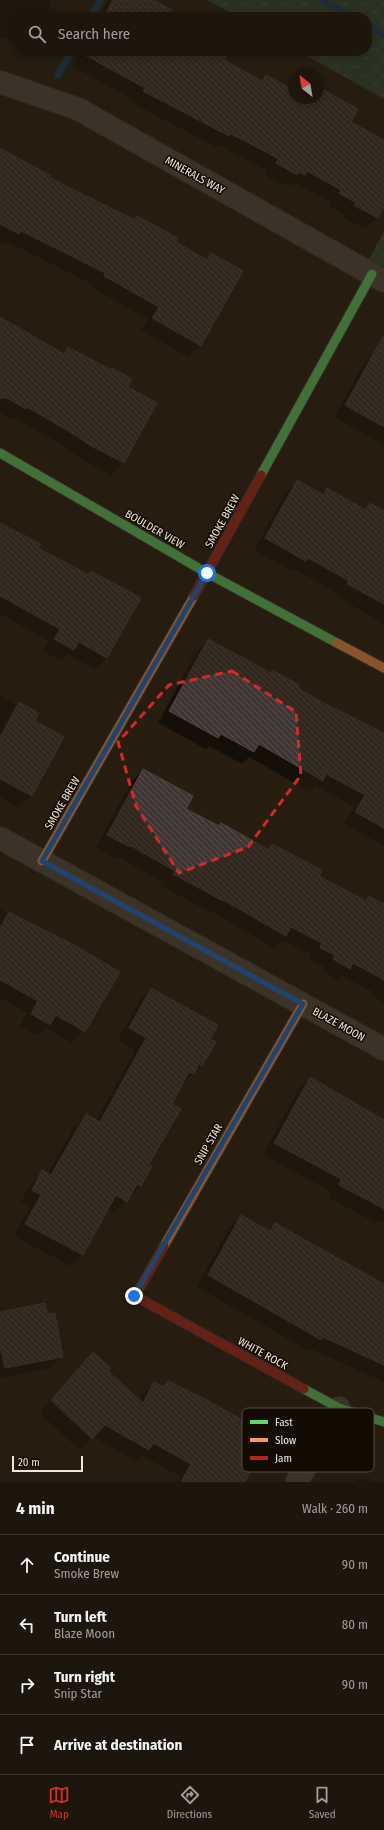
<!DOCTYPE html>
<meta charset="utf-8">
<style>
body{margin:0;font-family:"Fira Sans Condensed",sans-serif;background:#251f15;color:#f1f3f6}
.compass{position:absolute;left:288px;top:68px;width:36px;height:36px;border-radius:50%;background:#1d160c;box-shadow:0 2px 6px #0003;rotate:329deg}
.scale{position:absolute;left:12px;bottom:10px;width:71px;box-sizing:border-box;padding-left:4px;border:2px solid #f0e5d6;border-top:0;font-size:11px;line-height:14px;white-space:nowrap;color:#f0e5d6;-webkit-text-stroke:3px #130c03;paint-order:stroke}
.stop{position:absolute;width:12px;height:12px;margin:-9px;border:3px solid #1a73e8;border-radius:50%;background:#fff}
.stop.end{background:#1a73e8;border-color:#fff;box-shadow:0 1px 4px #0008}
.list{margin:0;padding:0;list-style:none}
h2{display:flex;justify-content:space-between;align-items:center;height:52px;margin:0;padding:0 16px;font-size:17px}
h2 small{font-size:13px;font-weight:400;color:#a09f9d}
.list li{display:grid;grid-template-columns:26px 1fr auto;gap:12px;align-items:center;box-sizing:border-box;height:60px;padding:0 16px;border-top:1px solid #3b352d}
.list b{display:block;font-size:15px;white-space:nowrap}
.list p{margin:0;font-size:13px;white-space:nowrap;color:#a09f9d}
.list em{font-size:13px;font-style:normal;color:#a09f9d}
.icon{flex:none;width:22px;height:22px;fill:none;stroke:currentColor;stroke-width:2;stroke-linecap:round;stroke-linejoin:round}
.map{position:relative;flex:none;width:384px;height:1482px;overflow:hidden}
.search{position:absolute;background:#1d160c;box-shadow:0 2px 6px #0003;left:12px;right:12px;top:12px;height:44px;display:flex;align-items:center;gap:10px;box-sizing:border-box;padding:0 14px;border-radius:16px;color:#a09f9d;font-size:15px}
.sheet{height:292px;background:#1d160c}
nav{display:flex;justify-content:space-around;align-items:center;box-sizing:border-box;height:56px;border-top:1px solid #3b352d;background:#1d160c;font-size:11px;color:#a09f9d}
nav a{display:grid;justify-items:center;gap:2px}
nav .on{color:#d93025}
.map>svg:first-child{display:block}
</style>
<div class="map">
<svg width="384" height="1482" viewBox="0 0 384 1482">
<defs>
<pattern id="park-crowns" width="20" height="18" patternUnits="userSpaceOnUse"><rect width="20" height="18" fill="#324933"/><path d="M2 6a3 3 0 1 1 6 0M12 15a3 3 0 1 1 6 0" fill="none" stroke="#506350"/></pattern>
<pattern id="building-back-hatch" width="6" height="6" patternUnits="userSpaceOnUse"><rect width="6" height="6" fill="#3f3634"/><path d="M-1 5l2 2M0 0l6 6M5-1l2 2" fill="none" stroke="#5b5351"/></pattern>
</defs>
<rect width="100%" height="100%" fill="#271e10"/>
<!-- park -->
<g fill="url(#park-crowns)">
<path d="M 207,0 L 384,0 L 384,99 L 298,51 L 367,51 L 367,17 L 238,17 Z"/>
<path d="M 384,231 L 384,266 L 367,263 Z"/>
</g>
<!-- shadow -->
<g fill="#0007">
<path d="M 0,0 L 51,0 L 49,8 L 59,11 L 57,17 L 17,17 L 17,44 L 7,41 L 8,38 L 0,37 Z"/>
<path d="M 108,0 L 152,0 L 167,17 L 99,17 Z"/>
<path d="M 80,51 L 229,51 L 223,61 L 260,81 L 266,76 L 294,91 L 294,98 L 318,98 L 318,89 L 350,122 L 384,142 L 384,205 L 377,217 L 365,229 L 344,218 L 345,215 L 328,205 L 330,202 L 296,183 L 292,186 L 287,183 L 285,186 L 265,175 L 268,171 L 218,145 L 216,147 L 132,103 L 134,100 L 72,66 Z"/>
<path d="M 0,153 L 133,221 L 137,217 L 174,242 L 205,260 L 211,254 L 200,345 L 188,357 L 141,330 L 148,319 L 93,288 L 94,285 L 9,243 L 6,245 L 0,242 Z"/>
<path d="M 0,319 L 63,354 L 68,348 L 127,388 L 156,403 L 123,463 L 111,475 L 79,458 L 64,446 L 15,418 L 13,420 L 0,413 Z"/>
<path d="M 374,355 L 384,361 L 384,445 L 334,417 L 362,367 Z"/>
<path d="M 297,482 L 322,495 L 327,489 L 365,510 L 370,505 L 384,512 L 384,624 L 336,596 L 338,593 L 296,570 L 294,572 L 254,550 L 285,493 Z"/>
<path d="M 0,524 L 37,549 L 88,576 L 91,573 L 107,658 L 95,669 L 68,655 L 62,661 L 43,651 L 49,641 L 0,614 Z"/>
<path d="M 208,640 L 270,674 L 272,671 L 319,702 L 384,734 L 384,846 L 344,824 L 354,807 L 316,786 L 310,792 L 249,757 L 242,764 L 209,746 L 206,749 L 158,723 L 196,652 Z"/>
<path d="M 0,696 L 17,705 L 19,703 L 33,722 L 63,737 L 31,796 L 19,808 L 0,797 Z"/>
<path d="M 143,770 L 184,809 L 218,827 L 221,824 L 268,850 L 273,845 L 318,876 L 365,902 L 369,898 L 384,906 L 384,1003 L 371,996 L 373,992 L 342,976 L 337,980 L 322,971 L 324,967 L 309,960 L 311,955 L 282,940 L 274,948 L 211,911 L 210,912 L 162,886 L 164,883 L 119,857 L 117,859 L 96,847 L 131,782 Z"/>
<path d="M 0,909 L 71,945 L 84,1031 L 72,1043 L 46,1028 L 38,1036 L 20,1026 L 27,1013 L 0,998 Z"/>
<path d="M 151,989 L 208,1039 L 202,1065 L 180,1086 L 170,1104 L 148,1165 L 151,1166 L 140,1186 L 114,1213 L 107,1209 L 82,1254 L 70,1266 L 14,1236 L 30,1207 L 21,1202 L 31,1183 L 43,1171 L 48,1174 L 74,1127 L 86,1115 L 96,1121 L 135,1050 L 118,1040 L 139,1001 Z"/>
<path d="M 310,1078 L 384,1121 L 384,1222 L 379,1220 L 376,1223 L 328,1197 L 330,1191 L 263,1155 L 298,1090 Z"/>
<path d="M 241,1216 L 268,1231 L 275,1224 L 375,1280 L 377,1278 L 384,1281 L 384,1382 L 311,1349 L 309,1351 L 197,1287 L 229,1228 Z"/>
<path d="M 0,1313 L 47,1315 L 62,1356 L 50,1368 L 0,1378 Z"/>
<path d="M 82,1365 L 106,1372 L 139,1401 L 143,1395 L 155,1383 L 163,1388 L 168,1383 L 244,1482 L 176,1482 L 180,1476 L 142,1456 L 136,1461 L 93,1437 L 79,1450 L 40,1413 Z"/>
<path d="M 358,1478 L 370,1482 L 354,1482 Z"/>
</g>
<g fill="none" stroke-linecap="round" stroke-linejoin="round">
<!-- stream -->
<g stroke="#164160" stroke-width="7">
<path d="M 321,0 L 352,17"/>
<path d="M 91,17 L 100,0"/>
<path d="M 367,25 L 384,35"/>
<path d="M 58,75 L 71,51"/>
</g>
</g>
<!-- building -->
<g fill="url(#building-back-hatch)" stroke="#4e4542">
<path d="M 113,0 L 154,0 L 172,10 L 168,17 L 104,17 Z"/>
<path d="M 85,51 L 230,51 L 224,60 L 262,81 L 266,75 L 294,90 L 294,98 L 318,98 L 318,87 L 358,109 L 351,122 L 384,140 L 384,207 L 378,218 L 355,206 L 356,203 L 339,193 L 341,190 L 307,171 L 305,175 L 299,172 L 297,175 L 276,163 L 279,159 L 231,134 L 229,136 L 143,91 L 145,88 L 83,54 Z"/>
<path d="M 0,148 L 51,176 L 50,178 L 135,220 L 137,216 L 178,238 L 176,242 L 207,260 L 211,253 L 243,271 L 201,346 L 152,318 L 159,307 L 104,276 L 105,273 L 21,231 L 19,234 L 0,224 Z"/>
<path d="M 0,317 L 64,354 L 68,347 L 111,370 L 112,368 L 132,379 L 128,387 L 157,403 L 124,463 L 91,446 L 75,435 L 27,407 L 26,409 L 7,398 L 0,398 Z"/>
<path d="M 384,335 L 384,427 L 345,405 Z"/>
<path d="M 297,480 L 324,495 L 327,488 L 366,510 L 370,503 L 384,511 L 384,604 L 347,584 L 349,581 L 308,558 L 306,561 L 265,538 Z"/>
<path d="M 0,523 L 41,544 L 38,548 L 89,575 L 91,571 L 141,598 L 107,658 L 79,642 L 74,650 L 54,639 L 60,629 L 0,596 Z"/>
<path d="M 208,639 L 271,673 L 272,670 L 299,685 L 298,688 L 320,701 L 384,733 L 384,828 L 355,812 L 365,795 L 326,774 L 323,781 L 259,744 L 254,752 L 221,734 L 218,738 L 169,711 Z"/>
<path d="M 19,702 L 39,713 L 35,721 L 64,737 L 32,796 L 0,779 L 0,737 Z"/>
<path d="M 143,769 L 193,796 L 186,809 L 219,826 L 221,823 L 269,850 L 272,844 L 322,870 L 319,876 L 366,901 L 369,896 L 384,904 L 384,980 L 353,963 L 350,969 L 333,959 L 335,955 L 320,948 L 322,943 L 291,927 L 286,936 L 223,900 L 223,901 L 173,874 L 175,871 L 131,846 L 130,847 L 107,835 Z"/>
<path d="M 9,912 L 72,944 L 120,972 L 85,1032 L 56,1015 L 50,1025 L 31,1014 L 38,1001 L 0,980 L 0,928 Z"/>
<path d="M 151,988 L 218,1025 L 210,1039 L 216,1042 L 202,1066 L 199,1064 L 194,1074 L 189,1072 L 172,1104 L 181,1109 L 149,1164 L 152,1166 L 141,1186 L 137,1184 L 127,1202 L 116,1195 L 83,1255 L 25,1224 L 41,1195 L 32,1190 L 42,1170 L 51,1175 L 86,1114 L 100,1122 L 146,1038 L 129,1028 Z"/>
<path d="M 310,1077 L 384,1120 L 384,1209 L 339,1185 L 341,1179 L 274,1143 Z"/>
<path d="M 241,1215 L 270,1231 L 275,1223 L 384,1284 L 384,1365 L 323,1337 L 321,1340 L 208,1275 Z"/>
<path d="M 45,1303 L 47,1314 L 55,1313 L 63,1357 L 5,1368 L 0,1346 L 0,1312 Z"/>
<path d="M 93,1352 L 111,1368 L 108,1371 L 143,1403 L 154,1382 L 164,1387 L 168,1381 L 207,1400 L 271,1436 L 245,1482 L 181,1482 L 191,1464 L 153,1443 L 149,1450 L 105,1425 L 92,1439 L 51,1400 Z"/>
</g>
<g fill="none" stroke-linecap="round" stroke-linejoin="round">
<defs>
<g id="street">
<path d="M 0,82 L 78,109 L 384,281"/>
<path d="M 0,838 L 384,1049"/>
<path d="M 297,1482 L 339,1408"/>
</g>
<g id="fast">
<path d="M 0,453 L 207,573 L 337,643"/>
<path d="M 261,475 L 372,274"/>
<path d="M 304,1389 L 339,1408 L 384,1422"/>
</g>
<g id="slow">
<path d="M 337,643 L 384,668"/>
<path d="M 42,861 L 194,596"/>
<path d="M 164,1246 L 303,1004"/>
</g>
<g id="jam">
<path d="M 194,596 L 261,475"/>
<path d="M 164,1246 L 135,1296 L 304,1389"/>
</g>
</defs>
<!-- street casing -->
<use href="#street" stroke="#413a30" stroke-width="24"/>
<!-- fast casing -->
<use href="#fast" stroke="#413a30" stroke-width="11"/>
<!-- slow casing -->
<use href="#slow" stroke="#413a30" stroke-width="11"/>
<!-- jam casing -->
<use href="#jam" stroke="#413a30" stroke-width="11"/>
<!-- street -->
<use href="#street" stroke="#554f44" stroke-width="22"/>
<!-- fast -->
<use href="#fast" stroke="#63d668" stroke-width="9"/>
<!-- slow -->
<use href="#slow" stroke="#ff974d" stroke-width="9"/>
<!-- jam -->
<use href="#jam" stroke="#b3261e" stroke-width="9"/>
</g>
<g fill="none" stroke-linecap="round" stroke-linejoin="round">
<!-- route -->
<path stroke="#1a73e8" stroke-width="5" d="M 134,1296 L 303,1004 L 42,861 L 207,573"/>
</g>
<!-- marked area -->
<path d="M0 0H384V1482H0ZM 232,671 L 296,712 L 301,775 L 248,847 L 179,873 L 136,806 L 118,742 L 169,685 Z" fill="#271e10" fill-opacity=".55" fill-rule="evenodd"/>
<path fill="none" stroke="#d62828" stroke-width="3" stroke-dasharray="8 5" stroke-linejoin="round" d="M 232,671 L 296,712 L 301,775 L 248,847 L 179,873 L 136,806 L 118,742 L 169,685 Z"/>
<g text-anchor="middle" stroke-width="3" stroke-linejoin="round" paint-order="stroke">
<!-- street labels -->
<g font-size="11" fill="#f0e5d6" stroke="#130c03">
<text transform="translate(195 175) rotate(29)" y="4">MINERALS WAY</text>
<text transform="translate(222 521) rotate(-61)" y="4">SMOKE BREW</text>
<text transform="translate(155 529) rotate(30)" y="4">BOULDER VIEW</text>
<text transform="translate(62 803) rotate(-60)" y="4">SMOKE BREW</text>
<text transform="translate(339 1024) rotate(29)" y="4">BLAZE MOON</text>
<text transform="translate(208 1144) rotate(-60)" y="4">SNIP STAR</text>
<text transform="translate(263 1353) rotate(29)" y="4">WHITE ROCK</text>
</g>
</g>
<!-- legend -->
<rect x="242" y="1408" width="132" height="64" rx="6" fill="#130c03" stroke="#554d42" stroke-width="1"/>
<rect x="250" y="1420" width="18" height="4" fill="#63d668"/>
<rect x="250" y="1438" width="18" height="4" fill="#ff974d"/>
<rect x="250" y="1456" width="18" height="4" fill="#b3261e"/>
<g font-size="11" fill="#f0e5d6">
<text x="275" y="1426">Fast</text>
<text x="275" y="1444">Slow</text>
<text x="275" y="1462">Jam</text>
</g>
</svg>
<svg class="compass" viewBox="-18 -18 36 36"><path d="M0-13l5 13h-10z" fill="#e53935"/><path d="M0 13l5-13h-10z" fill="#a09f9d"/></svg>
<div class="scale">20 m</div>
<div class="stop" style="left:207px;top:573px"></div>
<div class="stop end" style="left:134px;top:1296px"></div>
<div class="search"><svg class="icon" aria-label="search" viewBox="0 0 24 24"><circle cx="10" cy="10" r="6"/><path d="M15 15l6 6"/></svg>Search here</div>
</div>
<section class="sheet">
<h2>4 min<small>Walk · 260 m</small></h2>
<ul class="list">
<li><svg class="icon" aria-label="ahead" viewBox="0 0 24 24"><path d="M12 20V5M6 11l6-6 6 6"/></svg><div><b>Continue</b><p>Smoke Brew</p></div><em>90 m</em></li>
<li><svg class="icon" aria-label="left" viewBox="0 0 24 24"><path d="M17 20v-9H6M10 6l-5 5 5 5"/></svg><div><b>Turn left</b><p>Blaze Moon</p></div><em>80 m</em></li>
<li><svg class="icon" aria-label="right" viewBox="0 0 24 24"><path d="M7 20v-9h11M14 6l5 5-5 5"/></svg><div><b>Turn right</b><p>Snip Star</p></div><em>90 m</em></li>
<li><svg class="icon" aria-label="arrive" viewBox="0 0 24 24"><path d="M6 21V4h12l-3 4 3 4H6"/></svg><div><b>Arrive at destination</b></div></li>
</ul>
</section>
<nav>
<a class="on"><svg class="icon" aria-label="map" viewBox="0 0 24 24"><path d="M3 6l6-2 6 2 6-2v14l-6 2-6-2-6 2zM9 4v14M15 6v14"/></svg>Map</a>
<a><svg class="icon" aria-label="directions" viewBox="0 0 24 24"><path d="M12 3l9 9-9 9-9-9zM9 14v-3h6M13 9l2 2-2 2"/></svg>Directions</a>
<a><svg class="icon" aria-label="saved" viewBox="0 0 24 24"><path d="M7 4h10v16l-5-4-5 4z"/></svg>Saved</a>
</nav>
